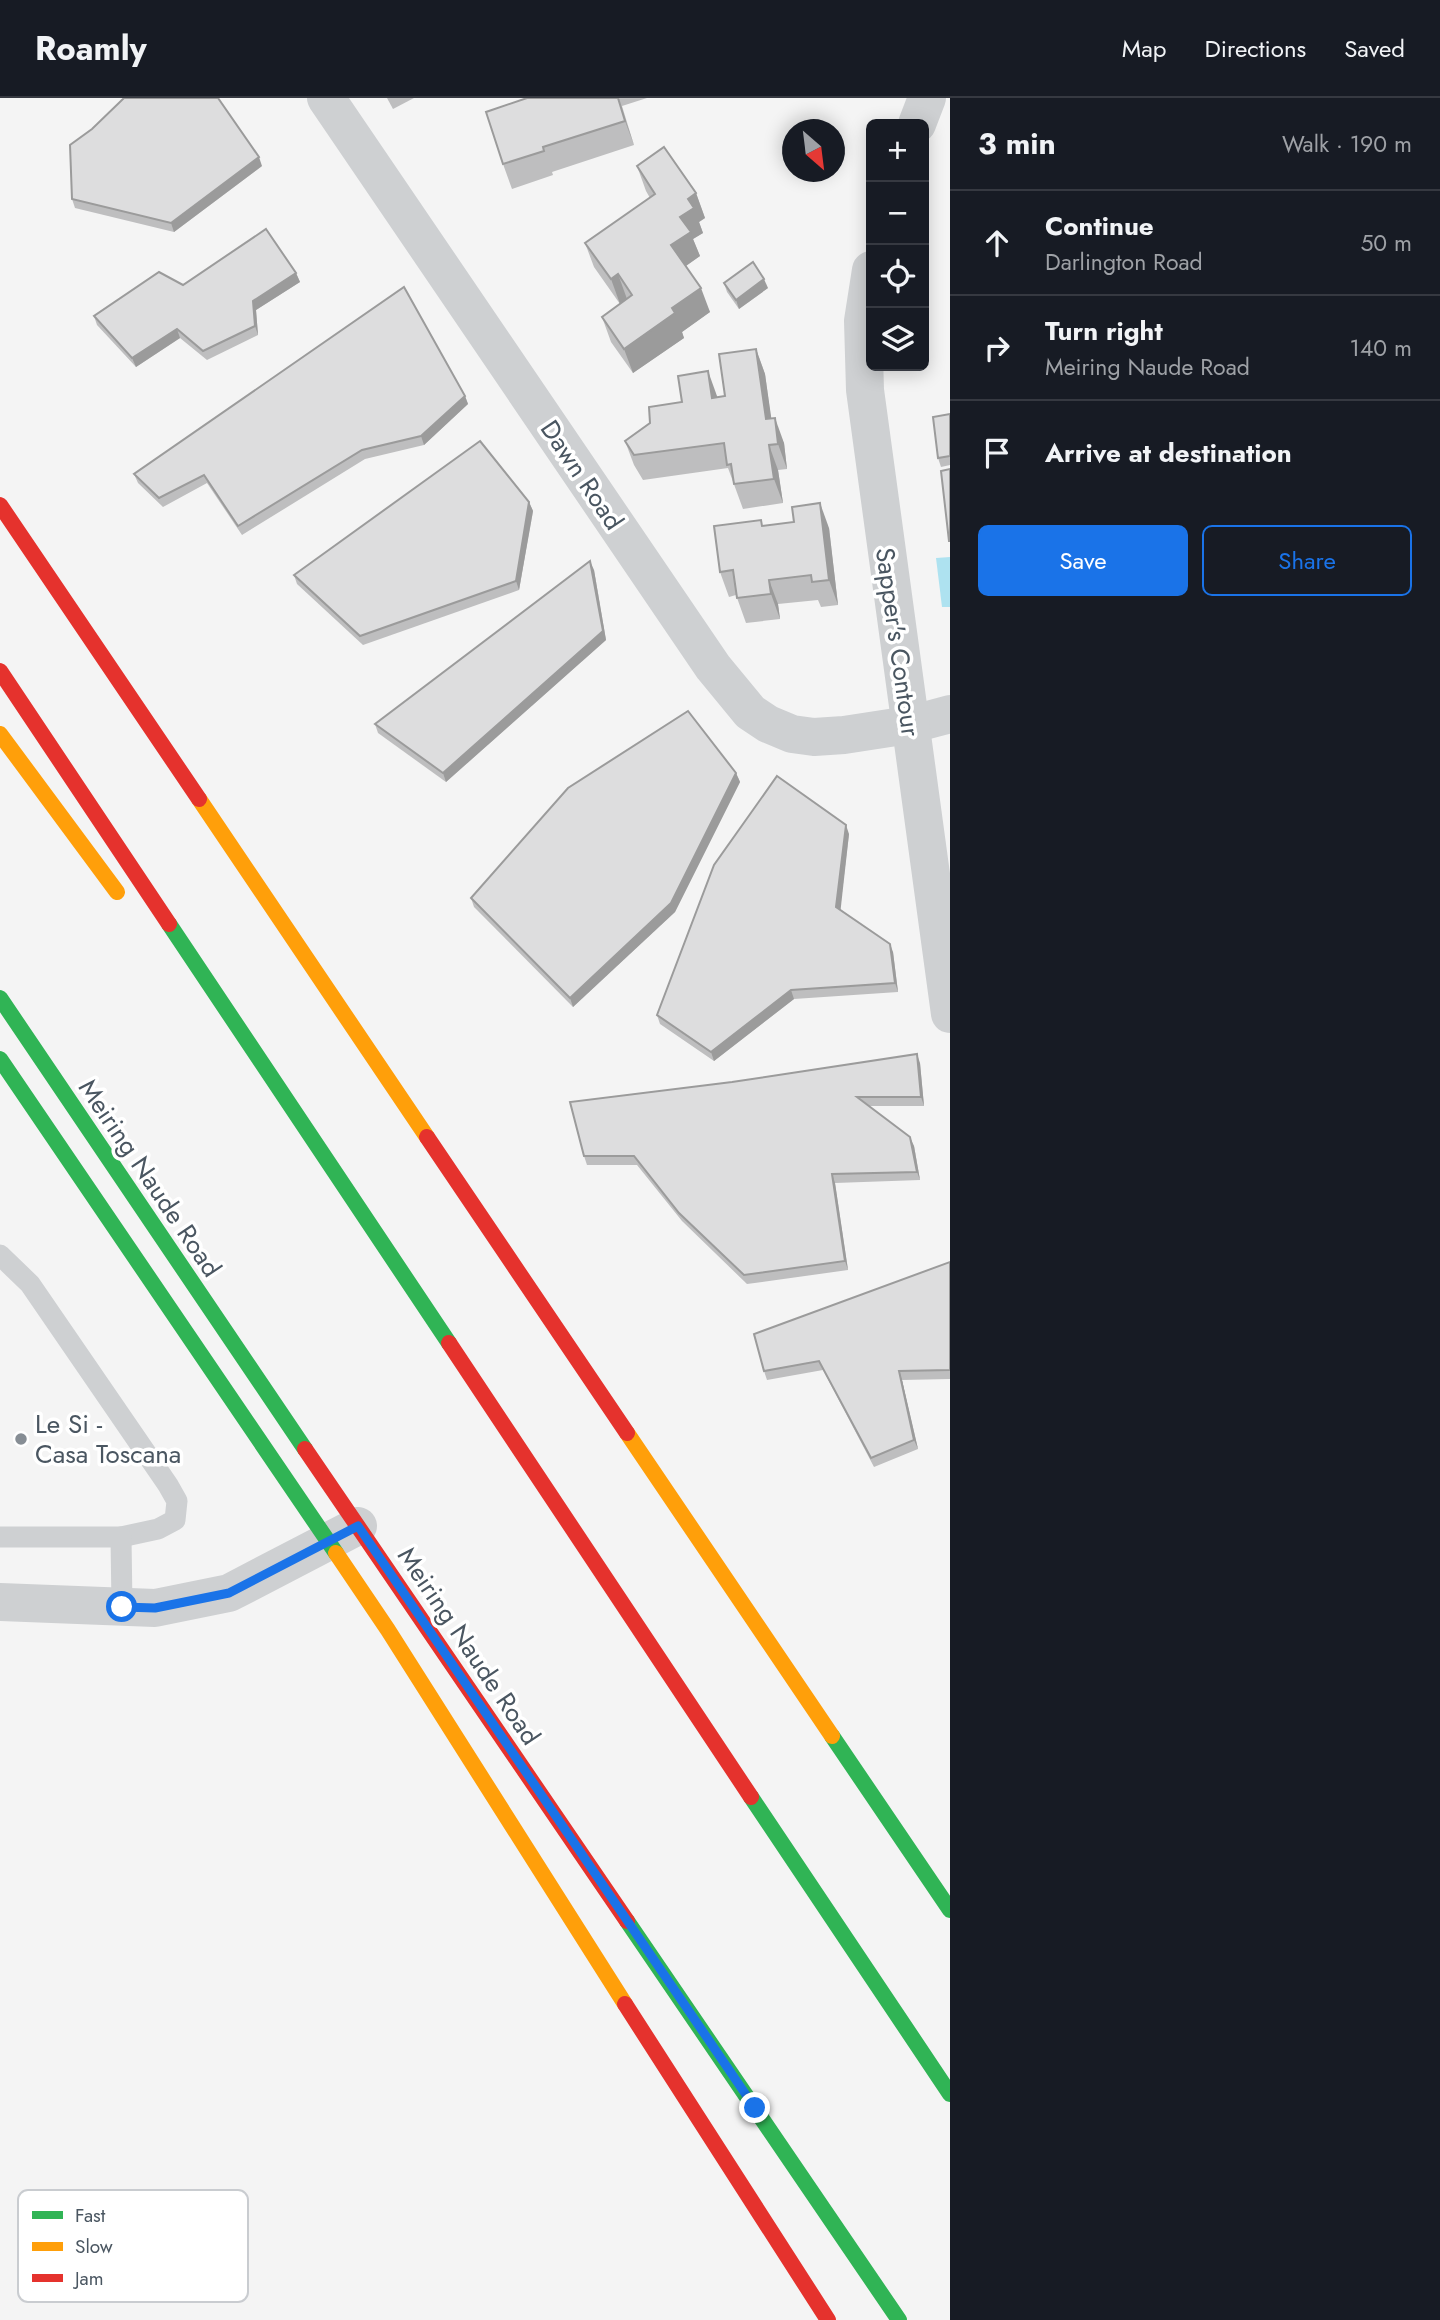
<!DOCTYPE html>
<meta charset="utf-8">
<style>
body{margin:0;font-family:Jost,sans-serif;background:#20242c;color:#f1f3f6}
.controls{position:absolute;right:21px;top:21px;display:grid;overflow:hidden;border-radius:10px;box-shadow:0 4px 18px #0003}
.controls button{width:63px;height:63px;display:grid;place-items:center;padding:0;border:0;border-bottom:2px solid #363941;background:#171b24;color:#f1f3f6;font:35px sans-serif}
.compass{position:absolute;left:782px;top:21px;width:63px;height:63px;border-radius:50%;background:#171b24;box-shadow:0 4px 18px #0003;rotate:152deg}
.stop{position:absolute;width:21px;height:21px;margin:-16px;border:5px solid #1a73e8;border-radius:50%;background:#fff}
.stop.end{background:#1a73e8;border-color:#fff;box-shadow:0 2px 7px #0008}
.list{margin:0;padding:0;list-style:none}
h2{display:flex;justify-content:space-between;align-items:center;height:91px;margin:0;padding:0 28px;font-size:30px}
h2 small{font-size:23px;font-weight:400;color:#9ea1a6}
.list li{display:grid;grid-template-columns:46px 1fr auto;gap:21px;align-items:center;box-sizing:border-box;height:105px;padding:0 28px;border-top:2px solid #363941}
.list b{display:block;font-size:26px;white-space:nowrap}
.list p{margin:0;font-size:23px;white-space:nowrap;color:#9ea1a6}
.list em{font-size:23px;font-style:normal;color:#9ea1a6}
.actions{display:flex;gap:14px;padding:21px 28px}
.actions a{flex:1;padding:16px 0;border:2px solid #1a73e8;border-radius:10px;text-align:center;font-size:24px;color:#1a73e8}
.actions .main{background:#1a73e8;color:#fff}
.icon{flex:none;width:38px;height:38px;fill:none;stroke:currentColor;stroke-width:2;stroke-linecap:round;stroke-linejoin:round}
.map{position:relative;flex:none;width:950px;height:2222px;overflow:hidden}
header{display:flex;align-items:center;gap:42px;box-sizing:border-box;height:98px;padding:0 35px;background:#171b24;border-bottom:2px solid #363941}
header strong{font-size:33px}
nav{display:flex;gap:38px;margin-inline-start:auto;font-size:24px}
main{display:flex}
aside{flex:1;background:#171b24}
.map>svg:first-child{display:block}
</style>
<header>
<strong>Roamly</strong>
<nav><a>Map</a><a>Directions</a><a>Saved</a></nav>
</header>
<main>
<div class="map">
<svg width="950" height="2222" viewBox="0 0 950 2222">
<rect width="100%" height="100%" fill="#f4f4f4"/>
<!-- water -->
<path fill="#aee2f0" d="M 950,459 L 950,509 L 942,509 L 936,460 Z"/>
<g fill="none" stroke-linecap="round" stroke-linejoin="round">
<!-- lane -->
<g stroke="#ced0d2" stroke-width="21">
<path d="M 0,1157 L 30,1186 L 168,1387 L 177,1403 L 175,1422 L 158,1431 L 121,1439"/>
<path d="M 0,1439 L 121,1439 L 122,1509"/>
</g>
<!-- street -->
<g stroke="#ced0d2" stroke-width="38">
<path d="M 326,0 L 713,569 L 750,614 L 768,626 L 792,636 L 814,639 L 844,637 L 909,627 L 950,616"/>
<path d="M 917,26 L 927,0"/>
<path d="M 871,172 L 863,223 L 865,292 L 950,916"/>
<path d="M 0,1504 L 155,1510 L 229,1495 L 358,1428"/>
</g>
<!-- fast -->
<g stroke="#30b455" stroke-width="16">
<path d="M 169,826 L 449,1245"/>
<path d="M 0,900 L 305,1351"/>
<path d="M 0,961 L 336,1455"/>
<path d="M 832,1638 L 950,1812"/>
<path d="M 751,1699 L 950,1996"/>
<path d="M 627,1823 L 899,2222"/>
</g>
<!-- slow -->
<g stroke="#ff9f0a" stroke-width="16">
<path d="M 0,636 L 117,794"/>
<path d="M 199,701 L 427,1039"/>
<path d="M 627,1335 L 832,1638"/>
<path d="M 336,1455 L 388,1532 L 625,1906"/>
</g>
<!-- jam -->
<g stroke="#e5322d" stroke-width="16">
<path d="M 0,407 L 199,701"/>
<path d="M 0,573 L 169,826"/>
<path d="M 427,1039 L 627,1335"/>
<path d="M 449,1245 L 751,1699"/>
<path d="M 305,1351 L 627,1823"/>
<path d="M 625,1906 L 828,2222"/>
</g>
</g>
<!-- wall -->
<g fill="#bebebf">
<path d="M 387,0 L 414,0 L 393,11 Z"/>
<path d="M 527,0 L 647,0 L 622,8 L 634,47 L 552,74 L 553,77 L 512,91 L 503,66 Z"/>
<path d="M 262,68 L 174,134 L 75,110 L 72,101 Z"/>
<path d="M 637,68 L 696,95 L 705,120 L 699,124 L 703,135 L 693,141 L 700,158 L 686,168 L 710,214 L 682,234 L 684,240 L 633,275 L 611,244 L 602,219 L 620,206 L 594,169 L 585,145 L 650,100 L 646,93 Z"/>
<path d="M 296,175 L 300,184 L 256,212 L 258,237 L 207,262 L 180,240 L 136,269 L 97,227 L 94,218 L 183,187 Z"/>
<path d="M 724,185 L 768,190 L 739,211 L 727,194 Z"/>
<path d="M 756,251 L 765,276 L 771,321 L 784,345 L 787,371 L 778,372 L 783,405 L 743,411 L 728,370 L 643,382 L 634,367 L 625,343 L 725,298 Z"/>
<path d="M 465,298 L 468,306 L 424,347 L 365,361 L 242,437 L 207,385 L 163,409 L 138,385 L 134,376 Z"/>
<path d="M 950,316 L 950,367 L 941,369 L 938,360 Z"/>
<path d="M 529,404 L 533,413 L 519,492 L 363,547 L 297,486 L 294,477 Z"/>
<path d="M 764,428 L 829,430 L 838,507 L 821,509 L 818,502 L 778,506 L 780,521 L 746,525 L 736,497 L 729,499 L 720,474 Z"/>
<path d="M 594,472 L 606,542 L 446,684 L 378,635 L 375,626 Z"/>
<path d="M 736,675 L 740,684 L 675,814 L 573,909 L 474,809 L 471,800 Z"/>
<path d="M 849,736 L 840,811 L 893,854 L 898,894 L 794,901 L 714,963 L 660,926 L 657,917 Z"/>
<path d="M 920,965 L 924,1008 L 869,1008 L 914,1048 L 920,1082 L 835,1085 L 848,1172 L 747,1186 L 682,1123 L 637,1067 L 587,1067 L 584,1058 Z"/>
<path d="M 950,1164 L 950,1281 L 902,1282 L 918,1351 L 874,1369 L 823,1272 L 767,1282 L 764,1273 Z"/>
</g>
<!-- shaded-wall -->
<g fill="#9b9b9b">
<path d="M 618,0 L 634,47 L 625,23 Z"/>
<path d="M 259,59 L 262,68 L 174,134 L 171,125 Z"/>
<path d="M 696,95 L 705,120 L 699,124 L 703,135 L 693,141 L 700,158 L 680,172 L 671,147 L 680,119 L 688,101 Z"/>
<path d="M 296,175 L 300,184 L 256,212 L 258,237 L 255,228 L 253,203 Z"/>
<path d="M 618,176 L 627,201 L 620,206 L 611,181 Z"/>
<path d="M 764,181 L 768,190 L 739,211 L 736,202 Z"/>
<path d="M 701,190 L 710,214 L 682,234 L 684,240 L 633,275 L 624,251 L 672,210 Z"/>
<path d="M 177,231 L 180,240 L 136,269 L 132,260 Z"/>
<path d="M 756,251 L 765,276 L 775,346 L 766,321 Z"/>
<path d="M 708,273 L 717,298 L 721,325 L 712,300 Z"/>
<path d="M 465,298 L 468,306 L 424,347 L 421,338 Z"/>
<path d="M 775,320 L 784,345 L 787,371 L 778,346 Z"/>
<path d="M 769,347 L 778,372 L 783,405 L 774,381 Z"/>
<path d="M 529,404 L 533,413 L 519,492 L 516,483 Z"/>
<path d="M 820,405 L 829,430 L 838,507 L 829,482 Z"/>
<path d="M 590,463 L 594,472 L 606,542 L 446,684 L 443,675 Z"/>
<path d="M 769,482 L 778,506 L 780,521 L 771,496 Z"/>
<path d="M 736,675 L 740,684 L 675,814 L 573,909 L 570,900 Z"/>
<path d="M 846,727 L 849,736 L 840,817 L 836,809 Z"/>
<path d="M 890,846 L 893,854 L 898,894 L 895,885 Z"/>
<path d="M 791,892 L 794,901 L 714,963 L 711,954 Z"/>
<path d="M 917,956 L 920,965 L 924,1008 L 921,999 Z"/>
<path d="M 910,1039 L 914,1048 L 920,1082 L 917,1074 Z"/>
<path d="M 832,1076 L 835,1085 L 848,1172 L 845,1163 Z"/>
<path d="M 899,1273 L 902,1282 L 918,1351 L 914,1342 Z"/>
</g>
<!-- building -->
<g fill="#ddddde" stroke="#9b9b9b" stroke-width="2">
<path d="M 124,0 L 218,0 L 259,59 L 171,125 L 72,101 L 70,47 L 92,31 Z"/>
<path d="M 527,0 L 618,0 L 625,23 L 543,49 L 544,53 L 503,66 L 486,14 Z"/>
<path d="M 664,49 L 696,95 L 688,101 L 694,110 L 680,119 L 691,134 L 671,147 L 701,190 L 672,210 L 675,215 L 624,251 L 602,219 L 632,197 L 618,176 L 611,181 L 585,145 L 655,96 L 637,68 Z"/>
<path d="M 266,131 L 296,175 L 253,203 L 255,228 L 203,253 L 177,231 L 132,260 L 94,218 L 159,174 L 183,187 Z"/>
<path d="M 753,164 L 764,181 L 736,202 L 724,185 Z"/>
<path d="M 404,189 L 465,298 L 421,338 L 362,352 L 238,428 L 204,377 L 159,400 L 134,376 Z"/>
<path d="M 756,251 L 766,321 L 775,320 L 778,346 L 769,347 L 774,381 L 734,386 L 731,366 L 727,367 L 724,345 L 634,357 L 625,343 L 650,325 L 649,309 L 682,304 L 678,278 L 708,273 L 712,300 L 725,298 L 719,256 Z"/>
<path d="M 950,316 L 950,358 L 938,360 L 933,319 Z"/>
<path d="M 480,343 L 529,404 L 516,483 L 360,538 L 294,477 Z"/>
<path d="M 950,371 L 950,443 L 949,443 L 941,373 Z"/>
<path d="M 820,405 L 829,482 L 812,484 L 811,477 L 769,482 L 771,496 L 737,500 L 733,472 L 720,474 L 714,428 L 761,422 L 762,428 L 794,424 L 792,409 Z"/>
<path d="M 590,463 L 603,533 L 443,675 L 375,626 Z"/>
<path d="M 688,613 L 736,675 L 671,805 L 570,900 L 471,800 L 568,690 Z"/>
<path d="M 777,678 L 846,727 L 836,809 L 890,846 L 895,885 L 791,892 L 711,954 L 657,917 L 714,767 Z"/>
<path d="M 917,956 L 921,999 L 857,999 L 910,1039 L 917,1074 L 832,1076 L 845,1163 L 744,1177 L 679,1115 L 634,1058 L 584,1058 L 570,1004 L 732,984 Z"/>
<path d="M 950,1164 L 950,1272 L 899,1273 L 914,1342 L 871,1360 L 819,1263 L 764,1273 L 754,1236 Z"/>
</g>
<g fill="none" stroke-linecap="round" stroke-linejoin="round">
<!-- route -->
<path stroke="#1a73e8" stroke-width="9" d="M 122,1509 L 155,1510 L 229,1495 L 358,1428 L 755,2010"/>
</g>
<!-- markers -->
<circle fill="#868d94" stroke="#fff" stroke-width="2.5" cx="21" cy="1341" r="7"/>
<g text-anchor="middle" stroke-width="7" stroke-linejoin="round" paint-order="stroke">
<!-- street labels -->
<g font-size="26" fill="#4a5661" stroke="#fff">
<text transform="translate(582 377) rotate(56)" y="9">Dawn Road</text>
<text transform="translate(898 544) rotate(82)" y="9">Sapper's Contour</text>
<text transform="translate(150 1080) rotate(56)" y="9">Meiring Naude Road</text>
<text transform="translate(469 1548) rotate(56)" y="9">Meiring Naude Road</text>
</g>
<!-- poi labels -->
<g font-size="26" fill="#4a5661" stroke="#fff" text-anchor="start">
<text x="35" y="1335">Le Si -<tspan x="35" dy="30">Casa Toscana</tspan></text>
</g>
</g>
<!-- legend -->
<rect x="18" y="2092" width="230" height="112" rx="10" fill="#fff" stroke="#c9ccd0" stroke-width="2"/>
<rect x="32" y="2113" width="31" height="8" fill="#30b455"/>
<rect x="32" y="2144" width="31" height="9" fill="#ff9f0a"/>
<rect x="32" y="2176" width="31" height="8" fill="#e5322d"/>
<g font-size="19" fill="#4a5661">
<text x="75" y="2124">Fast</text>
<text x="75" y="2155">Slow</text>
<text x="75" y="2187">Jam</text>
</g>
</svg>
<div class="controls">
<button>+</button>
<button>−</button>
<button><svg class="icon" aria-label="locate" viewBox="0 0 24 24"><circle cx="12" cy="12" r="6"/><path d="M12 2v4M12 18v4M2 12h4M18 12h4"/></svg></button>
<button><svg class="icon" aria-label="layers" viewBox="0 0 24 24"><path d="M12 4l9 5-9 5-9-5zM3 14l9 5 9-5"/></svg></button>
</div>
<svg class="compass" viewBox="-18 -18 36 36"><path d="M0-13l5 13h-10z" fill="#e53935"/><path d="M0 13l5-13h-10z" fill="#9ea1a6"/></svg>
<div class="stop" style="left:122px;top:1509px"></div>
<div class="stop end" style="left:755px;top:2010px"></div>
</div>
<aside>
<h2>3 min<small>Walk · 190 m</small></h2>
<ul class="list">
<li><svg class="icon" aria-label="ahead" viewBox="0 0 24 24"><path d="M12 20V5M6 11l6-6 6 6"/></svg><div><b>Continue</b><p>Darlington Road</p></div><em>50 m</em></li>
<li><svg class="icon" aria-label="right" viewBox="0 0 24 24"><path d="M7 20v-9h11M14 6l5 5-5 5"/></svg><div><b>Turn right</b><p>Meiring Naude Road</p></div><em>140 m</em></li>
<li><svg class="icon" aria-label="arrive" viewBox="0 0 24 24"><path d="M6 21V4h12l-3 4 3 4H6"/></svg><div><b>Arrive at destination</b></div></li>
</ul>
<div class="actions"><a class="main">Save</a><a>Share</a></div>
</aside>
</main>
